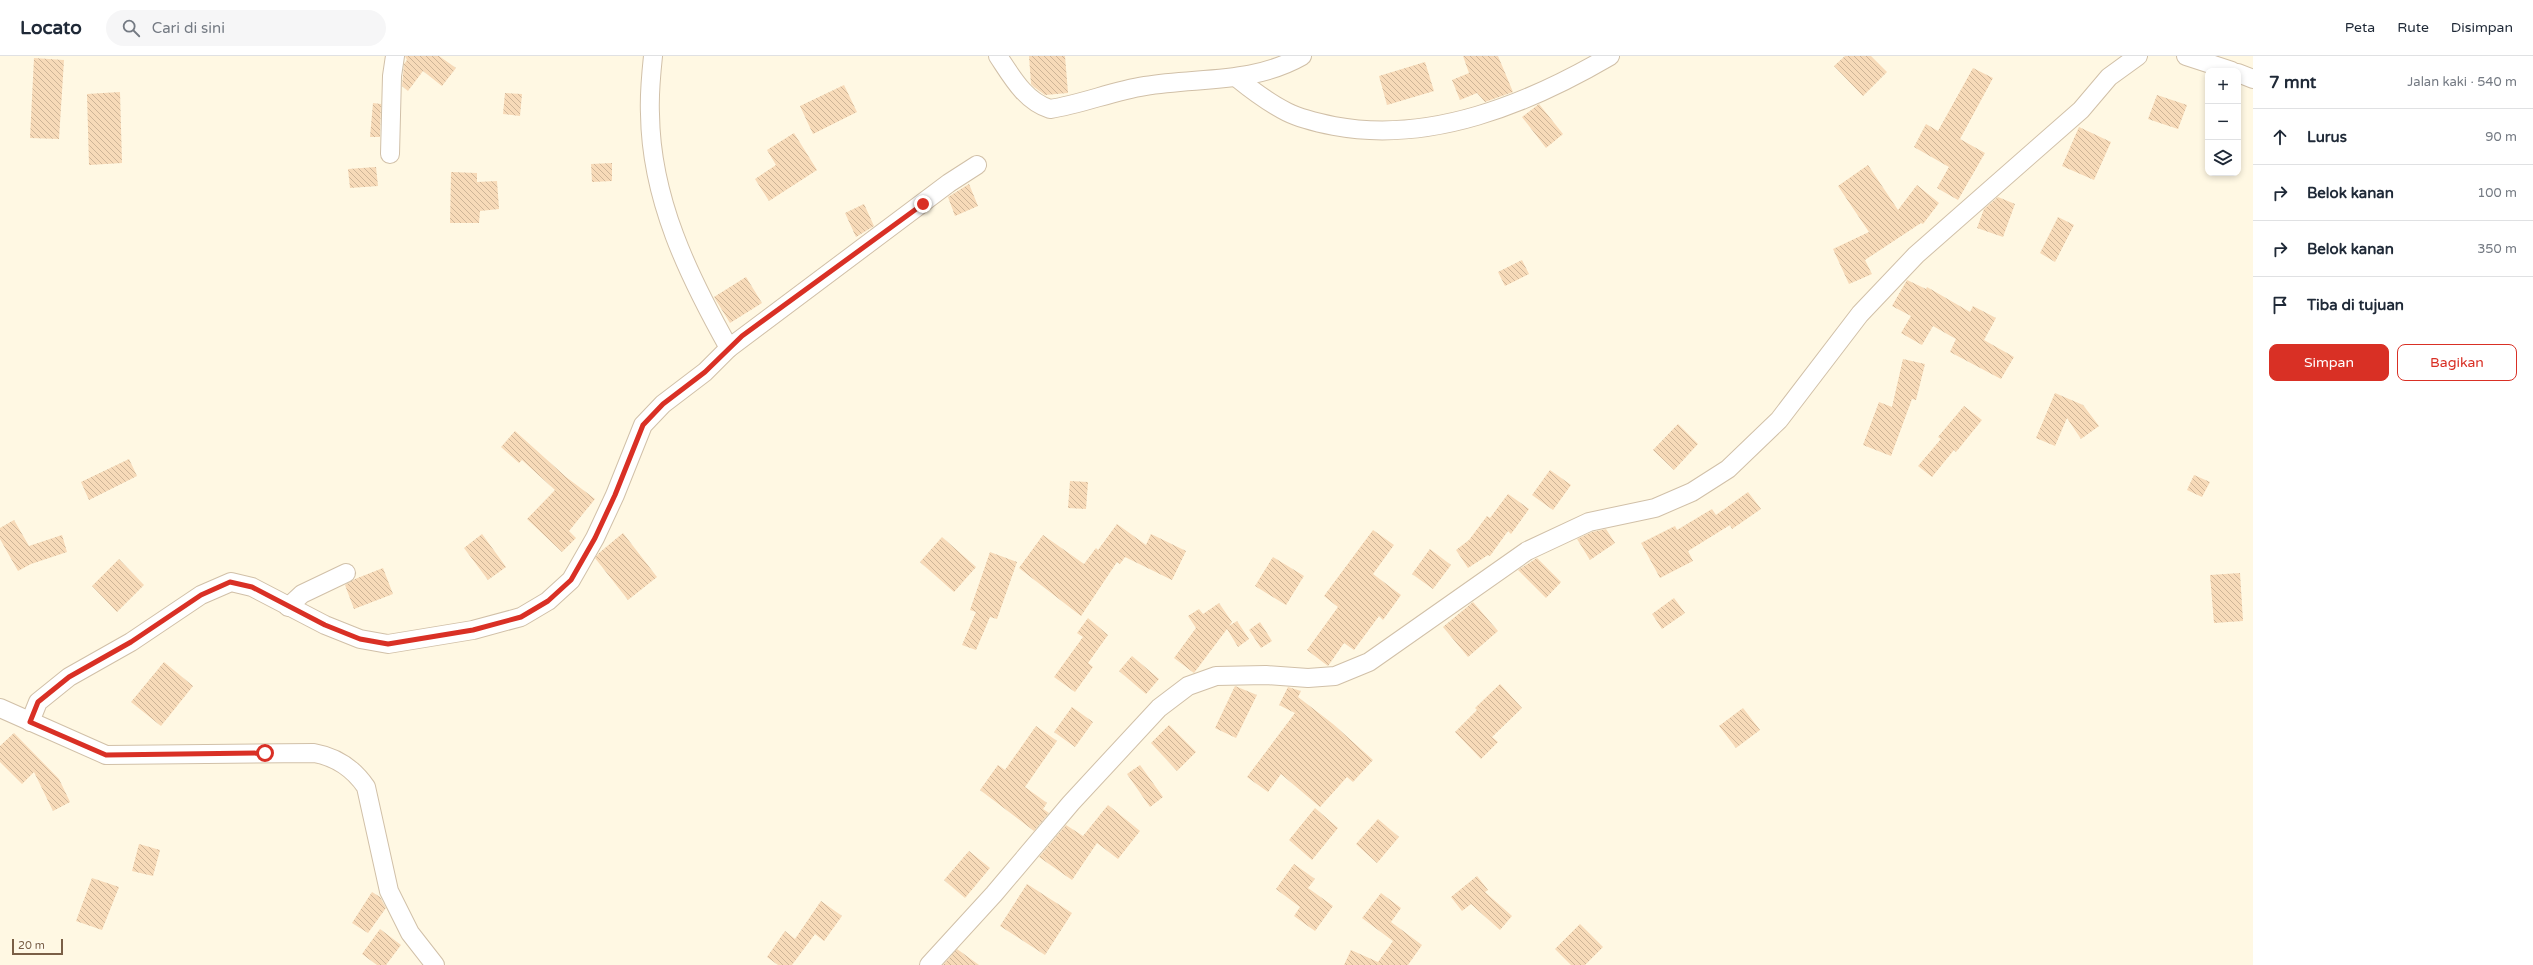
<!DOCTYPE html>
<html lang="id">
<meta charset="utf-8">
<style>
body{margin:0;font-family:"Varela Round",sans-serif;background:#f6f6f7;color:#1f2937}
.controls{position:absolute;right:12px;top:12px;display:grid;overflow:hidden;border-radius:8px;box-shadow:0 2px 6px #0003}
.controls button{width:36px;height:36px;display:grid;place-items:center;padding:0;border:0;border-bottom:1px solid #e0e1e3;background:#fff;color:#1f2937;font:20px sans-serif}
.scale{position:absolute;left:12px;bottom:10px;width:51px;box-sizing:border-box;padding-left:4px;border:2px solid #7a5f46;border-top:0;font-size:11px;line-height:14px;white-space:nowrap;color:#7a5f46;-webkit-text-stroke:3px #fffaec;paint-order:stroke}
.stop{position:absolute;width:12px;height:12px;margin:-9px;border:3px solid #d93025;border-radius:50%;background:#fff}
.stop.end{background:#d93025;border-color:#fff;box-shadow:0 1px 4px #0008}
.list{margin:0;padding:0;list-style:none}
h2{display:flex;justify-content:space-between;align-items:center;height:52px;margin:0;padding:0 16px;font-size:17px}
h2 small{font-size:13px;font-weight:400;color:#747a83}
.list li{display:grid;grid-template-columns:26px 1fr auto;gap:12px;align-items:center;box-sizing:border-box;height:56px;padding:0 16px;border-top:1px solid #e0e1e3}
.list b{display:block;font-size:15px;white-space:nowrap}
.list em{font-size:13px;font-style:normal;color:#747a83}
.actions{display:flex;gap:8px;padding:12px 16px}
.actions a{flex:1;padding:9px 0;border:1px solid #d93025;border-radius:8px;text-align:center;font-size:14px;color:#d93025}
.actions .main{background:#d93025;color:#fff}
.icon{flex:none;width:22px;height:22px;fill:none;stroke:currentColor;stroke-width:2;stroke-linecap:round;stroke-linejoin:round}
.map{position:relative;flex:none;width:2253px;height:909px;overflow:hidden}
header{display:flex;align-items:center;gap:24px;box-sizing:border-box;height:56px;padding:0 20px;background:#fff;border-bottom:1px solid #e0e1e3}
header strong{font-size:19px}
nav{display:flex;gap:22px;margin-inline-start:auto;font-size:14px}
.search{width:280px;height:36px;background:#f6f6f7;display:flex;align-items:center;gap:10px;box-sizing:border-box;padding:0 14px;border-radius:22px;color:#747a83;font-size:15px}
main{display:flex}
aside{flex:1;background:#fff}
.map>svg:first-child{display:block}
</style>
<header>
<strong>Locato</strong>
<div class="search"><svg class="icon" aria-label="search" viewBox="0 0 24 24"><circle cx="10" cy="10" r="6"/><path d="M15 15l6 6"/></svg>Cari di sini</div>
<nav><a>Peta</a><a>Rute</a><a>Disimpan</a></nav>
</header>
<main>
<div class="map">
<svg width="2253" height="909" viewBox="0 0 2253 909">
<defs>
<pattern id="building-back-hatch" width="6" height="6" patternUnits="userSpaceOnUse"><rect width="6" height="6" fill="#f7dab8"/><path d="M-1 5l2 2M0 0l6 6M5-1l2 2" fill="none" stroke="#cdb497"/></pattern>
</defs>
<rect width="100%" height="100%" fill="#fff8e3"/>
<!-- building -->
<g fill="url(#building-back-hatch)">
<path d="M 405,0 L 439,0 L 456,12 L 442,30 L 423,15 L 408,35 L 402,30 L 404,8 L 407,4 Z"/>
<path d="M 1029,0 L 1065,0 L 1068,37 L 1045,39 L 1034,31 L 1031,28 Z"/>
<path d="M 1463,0 L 1498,0 L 1513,36 L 1485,46 L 1477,37 L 1460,44 L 1452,24 L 1469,17 Z"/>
<path d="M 1845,0 L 1871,0 L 1887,16 L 1863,40 L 1834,10 Z"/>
<path d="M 34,2 L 64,4 L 59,83 L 30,82 Z"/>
<path d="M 1425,6 L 1434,35 L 1387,49 L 1379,20 Z"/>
<path d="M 1973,12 L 1993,22 L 1960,83 L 1985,97 L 1958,144 L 1937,132 L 1949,111 L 1914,91 L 1926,68 L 1938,75 Z"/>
<path d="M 844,29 L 857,56 L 813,78 L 800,50 Z"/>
<path d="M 120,36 L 122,107 L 89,109 L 87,38 Z"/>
<path d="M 505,37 L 522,38 L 520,60 L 503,58 Z"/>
<path d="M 2157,39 L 2187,49 L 2178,73 L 2148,63 Z"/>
<path d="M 373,47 L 381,48 L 380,81 L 370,81 Z"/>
<path d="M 1539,48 L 1563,78 L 1546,92 L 1522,61 Z"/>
<path d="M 2079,71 L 2111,86 L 2094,124 L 2062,110 Z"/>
<path d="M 794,77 L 817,114 L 769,145 L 755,123 L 776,109 L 767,94 Z"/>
<path d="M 612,107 L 612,125 L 592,126 L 591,108 Z"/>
<path d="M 1868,109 L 1898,154 L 1917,129 L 1939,147 L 1923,168 L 1921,167 L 1865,204 L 1872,218 L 1849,228 L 1833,193 L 1869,176 L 1838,130 Z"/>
<path d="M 376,111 L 378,130 L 350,132 L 348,113 Z"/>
<path d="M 451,116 L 477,117 L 477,126 L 497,125 L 499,153 L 480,155 L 479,167 L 450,167 Z"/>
<path d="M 969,128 L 978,150 L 955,160 L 948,141 Z"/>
<path d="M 1998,141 L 2015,148 L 2003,181 L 1977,172 L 1984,153 Z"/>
<path d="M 864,148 L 874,170 L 856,181 L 845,157 Z"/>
<path d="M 2058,161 L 2074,169 L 2055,206 L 2040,197 Z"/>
<path d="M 1522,204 L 1529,218 L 1505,230 L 1498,216 Z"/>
<path d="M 746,221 L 762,247 L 730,267 L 714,241 Z"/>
<path d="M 1907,224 L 1926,233 L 1927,231 L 1970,256 L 1973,250 L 1996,262 L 1984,284 L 2014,301 L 2001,323 L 1950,296 L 1956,283 L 1933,270 L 1922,289 L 1901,277 L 1911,260 L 1892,250 Z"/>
<path d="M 1903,303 L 1925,308 L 1916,344 L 1912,343 L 1891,400 L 1863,389 L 1879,346 L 1892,351 Z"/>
<path d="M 2055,337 L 2083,349 L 2099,370 L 2081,383 L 2067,362 L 2055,390 L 2036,382 Z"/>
<path d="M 1964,350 L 1982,364 L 1956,396 L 1954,394 L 1932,421 L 1918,410 L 1941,383 L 1938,381 Z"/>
<path d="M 1678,368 L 1698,388 L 1674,414 L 1653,394 Z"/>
<path d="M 515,375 L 566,421 L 595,443 L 569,475 L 576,482 L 562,496 L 527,463 L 555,434 L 522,404 L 519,407 L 501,391 Z"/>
<path d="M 129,403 L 137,420 L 89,444 L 81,426 Z"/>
<path d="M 1550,414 L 1571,429 L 1553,454 L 1532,439 Z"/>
<path d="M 2194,419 L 2210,426 L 2202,441 L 2187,434 Z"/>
<path d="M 1070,425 L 1088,426 L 1086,453 L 1068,452 Z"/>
<path d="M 1748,436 L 1761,453 L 1732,473 L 1730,469 L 1688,495 L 1693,505 L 1660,522 L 1641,487 L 1675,470 L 1677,474 L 1712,453 L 1716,459 Z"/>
<path d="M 1508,438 L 1529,453 L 1511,478 L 1508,475 L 1490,500 L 1488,499 L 1468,512 L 1456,494 L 1469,484 L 1487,460 L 1490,462 Z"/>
<path d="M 14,464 L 29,490 L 62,479 L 67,496 L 31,508 L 18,515 L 0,483 L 0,472 Z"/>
<path d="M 1117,468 L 1146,489 L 1151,478 L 1186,495 L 1172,524 L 1125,501 L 1120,508 L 1117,506 L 1081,560 L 1019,512 L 1043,479 L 1084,508 L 1096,492 L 1098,494 Z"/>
<path d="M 1606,473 L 1615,487 L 1590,504 L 1577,483 L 1592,476 Z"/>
<path d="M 1373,474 L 1394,489 L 1373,518 L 1401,539 L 1383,564 L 1379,560 L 1354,594 L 1344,587 L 1328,610 L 1307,594 L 1338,551 L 1324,540 Z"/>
<path d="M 623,477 L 657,521 L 628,544 L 595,502 L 599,497 Z"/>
<path d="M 482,478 L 506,511 L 488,524 L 464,492 Z"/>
<path d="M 942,481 L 976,511 L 954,536 L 920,506 Z"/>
<path d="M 1430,493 L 1451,509 L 1433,533 L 1412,518 Z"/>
<path d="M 990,496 L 1017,506 L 997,563 L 990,561 L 976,594 L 962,589 L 976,556 L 970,554 Z"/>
<path d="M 1273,501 L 1304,520 L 1286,549 L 1255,530 Z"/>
<path d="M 1537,502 L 1561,526 L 1546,542 L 1518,514 Z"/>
<path d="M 119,503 L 144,529 L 117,556 L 92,530 Z"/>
<path d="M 383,512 L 393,538 L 354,553 L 345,529 L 355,523 Z"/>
<path d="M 2240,517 L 2243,565 L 2214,567 L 2210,519 Z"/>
<path d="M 1674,542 L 1685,557 L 1662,573 L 1652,558 Z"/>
<path d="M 1473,546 L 1498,575 L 1468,601 L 1443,571 Z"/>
<path d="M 1219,547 L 1232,566 L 1229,570 L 1237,565 L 1249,583 L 1238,591 L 1227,573 L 1194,617 L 1174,602 L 1196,572 L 1188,560 L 1199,553 L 1203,558 Z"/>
<path d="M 1088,562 L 1108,579 L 1088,607 L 1093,611 L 1075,636 L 1054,621 L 1083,581 L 1077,577 Z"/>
<path d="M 1260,566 L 1272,585 L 1261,592 L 1249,574 Z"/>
<path d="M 1132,600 L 1159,623 L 1146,638 L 1119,615 Z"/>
<path d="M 164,606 L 193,630 L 161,670 L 131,646 Z"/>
<path d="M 1500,628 L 1522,652 L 1492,681 L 1498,686 L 1481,703 L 1455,676 L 1477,654 L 1475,652 Z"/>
<path d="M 1235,630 L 1257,639 L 1236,682 L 1215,672 Z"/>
<path d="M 1288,631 L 1301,635 L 1298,641 L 1333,668 L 1373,704 L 1353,726 L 1347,721 L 1320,751 L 1281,718 L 1268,736 L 1247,721 L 1295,657 L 1279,649 Z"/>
<path d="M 1072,651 L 1093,666 L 1075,691 L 1054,676 Z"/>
<path d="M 1743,652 L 1760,674 L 1736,692 L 1719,670 Z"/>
<path d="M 1169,669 L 1196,696 L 1177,715 L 1151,687 Z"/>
<path d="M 1036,670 L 1057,685 L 1025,731 L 1047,747 L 1043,753 L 1049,757 L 1034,775 L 980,734 L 998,709 L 1005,714 Z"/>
<path d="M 14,677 L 59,723 L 70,746 L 53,755 L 34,716 L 22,728 L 0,706 L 0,690 Z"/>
<path d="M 1140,709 L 1163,741 L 1150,751 L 1127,718 Z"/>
<path d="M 1108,749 L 1140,775 L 1118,803 L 1097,787 L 1072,824 L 1039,801 L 1066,769 L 1083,780 Z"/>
<path d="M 1315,752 L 1338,772 L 1312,804 L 1289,784 Z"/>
<path d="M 1378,763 L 1399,781 L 1377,807 L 1356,788 Z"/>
<path d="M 139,788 L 160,794 L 153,820 L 132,815 Z"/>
<path d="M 969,795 L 990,812 L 965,842 L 944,824 Z"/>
<path d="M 1294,808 L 1315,823 L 1308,832 L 1333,850 L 1315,875 L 1294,860 L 1300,851 L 1276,833 Z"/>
<path d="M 1477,820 L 1488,834 L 1485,836 L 1512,860 L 1500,874 L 1471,848 L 1462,855 L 1451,841 Z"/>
<path d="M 92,822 L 119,831 L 102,874 L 76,865 Z"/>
<path d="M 1027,828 L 1072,857 L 1045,899 L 1000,870 Z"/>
<path d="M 372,836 L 380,841 L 386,852 L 368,877 L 352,867 Z"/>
<path d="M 1381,837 L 1401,852 L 1391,866 L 1422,889 L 1408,909 L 1344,909 L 1351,894 L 1378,906 L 1393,885 L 1362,862 Z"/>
<path d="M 821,845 L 842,860 L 824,885 L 815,878 L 792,909 L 778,909 L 767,901 L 785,875 L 795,883 Z"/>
<path d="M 1580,868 L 1603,891 L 1585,909 L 1571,909 L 1555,893 Z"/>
<path d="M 380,873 L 401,889 L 386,909 L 377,909 L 362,898 Z"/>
<path d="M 957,893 L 979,909 L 943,909 Z"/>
</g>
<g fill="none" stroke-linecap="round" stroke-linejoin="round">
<defs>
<g id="minor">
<path d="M 653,0 C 651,19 649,39 650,58 C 651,143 688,219 729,292 L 949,127 L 977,109"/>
<path d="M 998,0 C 1012,21 1025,45 1050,53 C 1082,48 1113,35 1145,30 C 1199,21 1253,28 1302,0"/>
<path d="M 2186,0 L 2232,15"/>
<path d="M 2238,17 L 2253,23"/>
<path d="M 1237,22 C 1253,35 1269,47 1287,56 C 1301,63 1319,67 1334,70 C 1430,88 1528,48 1610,0"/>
<path d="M 390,98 L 392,20 L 395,0"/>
<path d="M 288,551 L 302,538 L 346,517"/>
<path d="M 0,652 L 106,699 L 314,697 C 337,701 353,712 366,731 L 389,835 L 410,877 L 435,909"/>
<path d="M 30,666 L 38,646 L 69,621 L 131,586 L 201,539 L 231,526 L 252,531 L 325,569 L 360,583 L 388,588 L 473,574 L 521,561 L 548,545 L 571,524 L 595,482 L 615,439 L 643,369 L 663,348 L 705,316 L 729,292"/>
<path d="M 929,909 L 994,838 L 1071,747 L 1159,652 L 1188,630 L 1216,620 L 1266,619 L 1308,622 L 1335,620 L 1369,606 L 1527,495 L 1589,466 L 1655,452 L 1692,436 L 1728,413 L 1779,364 L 1860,258 L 1916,199 L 2081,54 L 2109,21 L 2138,0"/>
</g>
</defs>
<!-- minor casing -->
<use href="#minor" stroke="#d1c0a8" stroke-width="20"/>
<!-- minor -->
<use href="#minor" stroke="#fff" stroke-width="18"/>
</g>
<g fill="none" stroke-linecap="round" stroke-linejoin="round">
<!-- route -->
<path stroke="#d93025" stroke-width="5" d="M 265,697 L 106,699 L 30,666 L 38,646 L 69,621 L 131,586 L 201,539 L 230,526 L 252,531 L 325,569 L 360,583 L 388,588 L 473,574 L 521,561 L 548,545 L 571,524 L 595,482 L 615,439 L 643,369 L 663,348 L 705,316 L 742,280 L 923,148"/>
</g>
</svg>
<div class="controls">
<button>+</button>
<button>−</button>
<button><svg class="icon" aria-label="layers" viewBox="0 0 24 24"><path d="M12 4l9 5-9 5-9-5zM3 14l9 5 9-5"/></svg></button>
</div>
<div class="scale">20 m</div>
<div class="stop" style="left:265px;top:697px"></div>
<div class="stop end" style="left:923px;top:148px"></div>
</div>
<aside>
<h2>7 mnt<small>Jalan kaki · 540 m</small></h2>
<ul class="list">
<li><svg class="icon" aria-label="ahead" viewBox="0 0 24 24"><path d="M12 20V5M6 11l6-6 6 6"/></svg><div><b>Lurus</b></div><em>90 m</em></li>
<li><svg class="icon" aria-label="right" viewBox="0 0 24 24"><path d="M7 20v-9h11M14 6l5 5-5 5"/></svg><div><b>Belok kanan</b></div><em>100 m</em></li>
<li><svg class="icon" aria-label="right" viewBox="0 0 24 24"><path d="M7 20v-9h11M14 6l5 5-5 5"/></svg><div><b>Belok kanan</b></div><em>350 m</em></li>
<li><svg class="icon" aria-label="arrive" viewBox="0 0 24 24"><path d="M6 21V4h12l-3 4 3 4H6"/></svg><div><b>Tiba di tujuan</b></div></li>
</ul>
<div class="actions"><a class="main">Simpan</a><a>Bagikan</a></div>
</aside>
</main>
